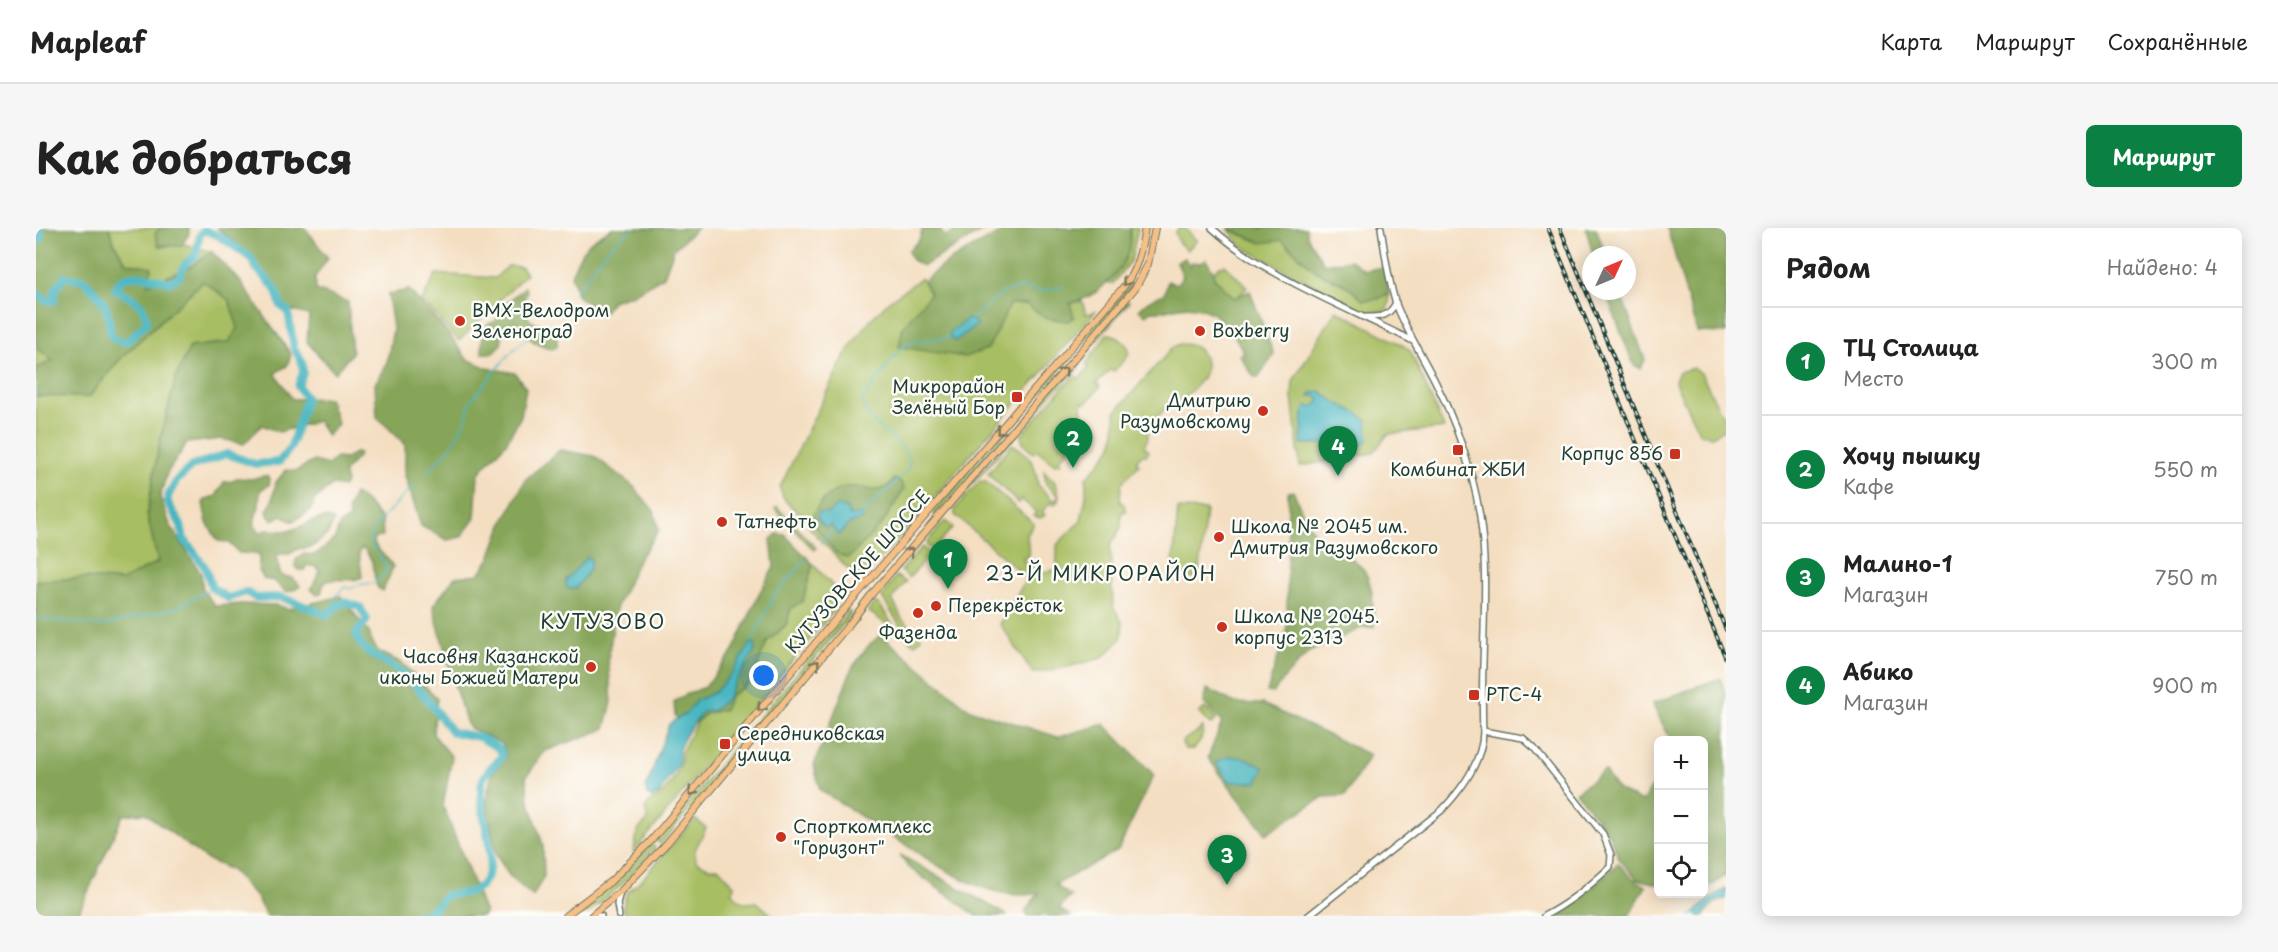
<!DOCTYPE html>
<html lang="ru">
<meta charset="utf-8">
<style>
body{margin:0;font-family:"Playpen Sans",sans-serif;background:#f6f6f6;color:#222}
.controls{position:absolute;right:18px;bottom:18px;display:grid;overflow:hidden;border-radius:9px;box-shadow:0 3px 15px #0003}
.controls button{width:54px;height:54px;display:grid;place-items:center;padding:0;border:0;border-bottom:2px solid #e0e0e0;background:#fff;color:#222;font:30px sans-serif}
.compass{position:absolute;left:1546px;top:18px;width:54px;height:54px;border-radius:50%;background:#fff;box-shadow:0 3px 15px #0003;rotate:46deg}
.you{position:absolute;left:728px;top:448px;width:21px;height:21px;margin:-15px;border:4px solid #fff;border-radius:50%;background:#1a73e8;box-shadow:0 0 0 9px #1a73e833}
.badge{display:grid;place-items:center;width:39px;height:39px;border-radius:50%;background:#0b8043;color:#fff;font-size:20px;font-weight:700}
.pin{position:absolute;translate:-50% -50px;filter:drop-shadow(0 2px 3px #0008)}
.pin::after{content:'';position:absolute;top:32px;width:21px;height:18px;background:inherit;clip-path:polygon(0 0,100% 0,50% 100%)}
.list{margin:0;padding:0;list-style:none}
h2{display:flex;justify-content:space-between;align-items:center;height:78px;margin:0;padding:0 24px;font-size:26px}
h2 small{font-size:20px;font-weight:400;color:#767676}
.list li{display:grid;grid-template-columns:39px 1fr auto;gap:18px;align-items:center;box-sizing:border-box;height:108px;padding:0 24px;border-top:2px solid #e0e0e0}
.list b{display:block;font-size:22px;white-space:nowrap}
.list p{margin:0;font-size:20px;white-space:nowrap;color:#767676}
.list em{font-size:20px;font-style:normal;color:#767676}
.icon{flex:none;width:33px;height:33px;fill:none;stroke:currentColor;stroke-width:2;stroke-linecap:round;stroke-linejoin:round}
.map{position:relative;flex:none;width:1690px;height:688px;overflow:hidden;border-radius:9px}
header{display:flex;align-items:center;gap:36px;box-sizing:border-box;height:84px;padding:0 30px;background:#fff;border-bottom:2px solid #e0e0e0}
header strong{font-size:28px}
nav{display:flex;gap:33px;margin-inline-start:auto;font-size:21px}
.intro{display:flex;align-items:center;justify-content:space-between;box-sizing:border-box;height:144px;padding:0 36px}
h1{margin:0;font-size:42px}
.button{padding:15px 27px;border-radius:9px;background:#0b8043;color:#fff;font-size:21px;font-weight:700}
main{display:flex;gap:36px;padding:0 36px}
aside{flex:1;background:#fff;border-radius:9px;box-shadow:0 3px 15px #0003}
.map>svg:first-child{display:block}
</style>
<header>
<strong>Mapleaf</strong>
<nav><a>Карта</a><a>Маршрут</a><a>Сохранённые</a></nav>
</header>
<div class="intro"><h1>Как добраться</h1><a class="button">Маршрут</a></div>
<main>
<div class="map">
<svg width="1690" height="688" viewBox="0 0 1690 688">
<rect width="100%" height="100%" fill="#fdfcf7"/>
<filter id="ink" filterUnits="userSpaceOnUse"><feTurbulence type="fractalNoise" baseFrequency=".0167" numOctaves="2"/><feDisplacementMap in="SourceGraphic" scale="12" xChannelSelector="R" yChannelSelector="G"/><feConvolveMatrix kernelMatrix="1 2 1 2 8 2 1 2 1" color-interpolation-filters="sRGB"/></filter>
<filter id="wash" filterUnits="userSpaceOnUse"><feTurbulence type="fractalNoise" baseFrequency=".008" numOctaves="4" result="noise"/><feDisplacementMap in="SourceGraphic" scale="24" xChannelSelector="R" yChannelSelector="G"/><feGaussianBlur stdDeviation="1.35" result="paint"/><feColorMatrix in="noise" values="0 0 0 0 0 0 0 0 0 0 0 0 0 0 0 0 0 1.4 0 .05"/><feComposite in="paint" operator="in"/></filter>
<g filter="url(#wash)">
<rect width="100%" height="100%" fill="#f4dec1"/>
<!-- green -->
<g fill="#a8be62" stroke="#647e4b" stroke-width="1.5">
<path d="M 73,0 L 132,0 L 125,5 L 124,19 L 148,16 L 176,24 L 154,39 L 111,57 C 95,40 79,23 73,0 Z"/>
<path d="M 1094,0 L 1102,0 L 1095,32 L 1077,55 L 1068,56 C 1088,37 1094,28 1094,0 Z"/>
<path d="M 1144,0 L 1149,0 L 1161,13 L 1151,22 L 1143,15 L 1139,5 Z"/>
<path d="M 1193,2 L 1224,14 L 1246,12 L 1280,43 L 1311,58 L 1327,72 L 1342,71 L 1353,65 L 1353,76 L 1349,83 L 1330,84 L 1221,27 L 1204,17 Z"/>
<path d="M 1189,37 L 1211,59 L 1201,70 L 1198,70 L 1177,48 L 1177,45 L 1184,38 Z"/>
<path d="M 472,38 L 485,39 L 490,46 L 423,113 L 386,73 L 400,46 L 459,50 Z"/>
<path d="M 885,50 L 894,66 L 867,99 L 966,92 L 973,76 L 990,76 L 1010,90 L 1034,75 L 1046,73 L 1050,86 L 1059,84 L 832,345 L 824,349 L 808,337 L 773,299 L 775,293 C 763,284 745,275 744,259 L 810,125 L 834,92 L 853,73 Z"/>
<path d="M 167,53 L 193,72 L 203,100 L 193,115 L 154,119 L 140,149 L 123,217 L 111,286 L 122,334 L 87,353 L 48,350 L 0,353 L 0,168 L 53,169 L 84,131 Z"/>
<path d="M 1095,56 L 1096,59 L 900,287 L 897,286 L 897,284 Z"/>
<path d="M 1092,72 L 1093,74 L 1060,113 L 1040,144 L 1017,164 L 843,362 Z"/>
<path d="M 1300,82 L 1370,119 L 1375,124 L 1408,200 L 1352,206 L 1337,225 L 1264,238 L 1256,169 L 1257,153 Z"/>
<path d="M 1071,106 C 1078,106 1079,108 1085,112 C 1102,125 1089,131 1078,143 L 1074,142 L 1061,155 L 1064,159 L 1050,175 L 1046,175 L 1047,188 L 1050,189 L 1052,207 L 1045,214 L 1042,212 L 1023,232 L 1026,235 L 1019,236 L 1001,222 L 997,225 L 986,213 L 985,207 L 1028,158 L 1040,148 L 1043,151 L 1053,139 L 1050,136 Z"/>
<path d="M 1143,116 C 1154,116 1161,117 1167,127 C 1179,146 1153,164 1140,177 L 1135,175 C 1126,185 1109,196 1112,210 L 1108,219 L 1113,223 L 1111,227 L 1105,227 L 1100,233 L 1103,237 L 1085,256 L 1084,275 L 1087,275 L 1090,283 L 1085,285 L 1085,299 L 1074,318 L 1077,378 L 1087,396 L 1085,411 L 1066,430 L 1023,441 L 997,445 L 964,396 L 991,350 L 919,287 L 919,281 L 944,253 L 950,254 L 998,296 L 991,307 L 993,328 L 987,330 L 991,340 L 997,338 L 1002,347 L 1021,341 L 1021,317 L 1045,292 L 1050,269 L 1050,250 C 1073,225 1082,219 1079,184 L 1137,119 Z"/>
<path d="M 0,119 L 17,133 L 0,140 Z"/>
<path d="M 1657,140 L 1665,145 L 1689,193 L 1687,202 L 1676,208 L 1664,206 L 1640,157 L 1639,152 L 1643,144 Z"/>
<path d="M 976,216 C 996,228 999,235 1002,257 L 1018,273 L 1023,268 L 1010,256 L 1008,243 C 1018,252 1023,257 1023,272 L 1018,277 L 1015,274 L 1006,284 L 1009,287 L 1005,290 L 997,288 L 1000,284 L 985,271 L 982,275 L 952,246 Z"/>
<path d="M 741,279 L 780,320 L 778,322 L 739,281 Z"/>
<path d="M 1142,281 L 1170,282 L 1163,349 L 1149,350 L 1137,336 Z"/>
<path d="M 909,293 L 917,299 L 897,322 L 891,318 L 891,314 Z"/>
<path d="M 886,319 L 894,326 L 873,350 L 865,343 Z"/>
<path d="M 777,336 L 804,366 L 799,373 L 800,380 L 597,625 L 602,602 L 612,592 L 609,581 C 614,572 616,574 623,568 C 633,560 648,538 645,525 L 661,493 L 670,486 L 688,481 L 695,467 L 712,456 L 731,414 L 750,397 L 755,380 Z"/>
<path d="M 860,348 L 870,354 L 856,371 L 866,391 L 884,407 L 885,410 L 879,416 L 873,412 L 846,369 Z"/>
<path d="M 839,374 L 844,377 L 857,397 L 856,400 L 832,383 Z"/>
<path d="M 813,383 L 815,387 L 625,616 L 620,613 Z"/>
<path d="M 1169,480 L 1180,492 L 1174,497 L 1163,485 Z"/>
<path d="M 1167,498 C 1167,508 1165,516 1157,521 L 1149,521 L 1146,515 C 1151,506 1162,508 1167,498 Z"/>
<path d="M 659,591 L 670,600 L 659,622 L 660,633 L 674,640 L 683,640 L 698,657 L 697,664 C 703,675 710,676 721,674 L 737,688 L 590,688 L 587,679 L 590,666 L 607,650 Z"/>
<path d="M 615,617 L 617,617 L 619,620 L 582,660 L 550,686 L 534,688 L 578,656 Z"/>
</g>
<!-- forest -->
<g fill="#86a558" stroke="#527146" stroke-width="1.5">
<path d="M 0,0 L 73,0 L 76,11 L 89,34 L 116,39 L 111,57 L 154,39 L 176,24 L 204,53 L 255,126 L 251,138 L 239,145 L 256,171 L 293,170 L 302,196 L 291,208 L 282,193 L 243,204 L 226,197 L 208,216 L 186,211 L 151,215 L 131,245 L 124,269 L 134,297 L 165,346 L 167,362 L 179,378 L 205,376 L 240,377 L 252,381 L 305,368 L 334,406 L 334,411 L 342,423 L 366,435 L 401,470 L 397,506 L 416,529 L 407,578 L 449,685 L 447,688 L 230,688 L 220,669 L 195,642 L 170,631 L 109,585 L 87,587 L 41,688 L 0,688 L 0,353 L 48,350 L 86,353 L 122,334 L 111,286 L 123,217 L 140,149 L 154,119 L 193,114 L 202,100 L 193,72 L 167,53 L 84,131 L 53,169 L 0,168 L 0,140 L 17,133 L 0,119 Z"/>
<path d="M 125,0 L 153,0 L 153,6 L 145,18 L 122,17 L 119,5 Z"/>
<path d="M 181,0 L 269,0 L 292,30 L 279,49 L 280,62 L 312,74 L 316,125 L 299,145 L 271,114 L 273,87 L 252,82 L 212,25 Z"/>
<path d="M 576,0 L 661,0 L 638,21 L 628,48 L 597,66 L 576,73 L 565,87 L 542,68 L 535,47 C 547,18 549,16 576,0 Z"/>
<path d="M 887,0 L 902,0 L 910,9 L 923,0 L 952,0 L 887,38 L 876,32 L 872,23 L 883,12 Z"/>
<path d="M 973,0 L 1094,0 C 1094,8 1095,16 1092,24 C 1085,46 1057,72 1034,75 L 1038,89 L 1032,93 L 1010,90 L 990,76 L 974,76 L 952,121 L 929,129 L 863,119 L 867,99 L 894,66 L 888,53 C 911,30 945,16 973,0 Z"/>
<path d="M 1192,0 L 1270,0 L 1272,10 L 1288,36 L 1314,32 L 1329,42 L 1348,39 L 1353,65 L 1342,71 L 1327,72 L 1311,58 L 1280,43 L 1246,12 L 1226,15 Z"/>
<path d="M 1550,0 L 1560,0 L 1570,27 L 1557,27 Z"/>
<path d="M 1631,0 L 1690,0 L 1690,105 L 1661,104 Z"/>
<path d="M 1149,30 L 1154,39 L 1156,34 L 1164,35 L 1170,31 L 1178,44 L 1178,50 L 1198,70 L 1214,63 L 1238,127 L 1222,150 L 1217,148 L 1204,127 L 1208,126 C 1197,100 1175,74 1144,79 C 1134,80 1126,85 1116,83 L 1110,87 L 1103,82 L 1112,73 L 1128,66 L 1132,53 L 1140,56 L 1147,49 L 1141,34 Z"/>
<path d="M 489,59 L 491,64 L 486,77 C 497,104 499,90 517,100 L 521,110 L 521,119 L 516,121 L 498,114 L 478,95 L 467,103 L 465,117 L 457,125 L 446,125 L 446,113 L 450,97 L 460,93 L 465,80 Z"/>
<path d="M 373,62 L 412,105 L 431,131 L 451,140 L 479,145 L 490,160 L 485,188 L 470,215 L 442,246 L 439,290 L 425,309 L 411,312 L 385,298 L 369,248 L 369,216 L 341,189 L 339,156 L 351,134 L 357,101 L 352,66 Z"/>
<path d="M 1569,63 L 1584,63 L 1609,132 L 1605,140 L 1598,138 Z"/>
<path d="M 524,222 L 558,228 L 597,258 L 618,283 L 623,302 L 602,332 L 580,381 L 572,431 L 576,474 L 569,501 L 509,523 L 490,549 L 493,572 L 507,617 L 508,648 L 497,668 L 474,649 L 460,627 L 450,572 L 456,545 L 470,529 L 467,516 L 432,499 L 417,454 L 397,378 L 419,349 L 443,346 L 454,330 L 466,297 L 490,251 Z"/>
<path d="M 318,225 L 323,225 L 322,229 L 308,244 L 310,255 L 307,259 L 297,257 L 278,272 C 277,282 274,283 267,287 C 256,294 257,296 246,287 L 237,292 L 233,289 L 231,283 L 236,274 L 240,254 L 250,242 L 260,243 L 278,233 L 292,237 L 300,230 L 310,231 Z"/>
<path d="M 226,248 L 231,248 L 234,252 L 233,257 L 224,262 C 223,268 224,277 222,282 C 218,291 216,298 224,305 C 232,299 242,304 252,303 C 266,300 284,285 298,292 L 292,306 L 276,319 L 262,321 L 253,326 L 243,326 L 240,329 L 244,345 L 247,348 L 257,350 L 264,358 L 260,361 L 250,364 L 238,353 L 228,351 L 223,343 L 223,326 L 203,325 L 192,314 L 182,313 L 171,295 L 167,275 L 170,271 L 180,268 L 188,254 L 197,253 L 201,250 L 216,251 Z"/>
<path d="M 858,251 L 865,254 L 868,261 L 847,295 L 815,328 L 811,330 L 800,325 L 775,293 C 780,275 799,256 820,259 C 830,260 838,265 848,260 C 852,259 856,254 858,251 Z"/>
<path d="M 1257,263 C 1264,277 1270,297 1281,308 C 1291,319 1304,323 1316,331 C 1339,345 1337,376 1338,399 L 1325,400 L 1273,424 L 1250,448 L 1237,465 L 1231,464 L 1251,400 L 1252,264 Z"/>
<path d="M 318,266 C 336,276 333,279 346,292 L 347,308 L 337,311 C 339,324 353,328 357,339 L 347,363 L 342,360 C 335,344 341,334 327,320 L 323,324 L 326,349 C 313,356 301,347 288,355 L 285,365 L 280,366 L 275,361 L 284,343 L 280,339 L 271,337 L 268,342 L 263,342 L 259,338 L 260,332 L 268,326 L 278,327 L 287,321 L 299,310 L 304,296 L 313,291 L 312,280 Z"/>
<path d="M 741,306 L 749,307 L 777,336 L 767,373 L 755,380 L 750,397 L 731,414 L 718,447 L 712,456 L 695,467 L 688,481 L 670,486 L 661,493 L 648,498 L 639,488 L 638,474 L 649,467 L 669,459 L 696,425 L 724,364 L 738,339 L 735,311 Z"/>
<path d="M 845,407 L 933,481 L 1022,509 L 1068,496 L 1118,547 L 1082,622 L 1019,657 L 1035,668 L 1023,681 L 1035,688 L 992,688 L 989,683 L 1003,665 C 955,677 897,635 859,610 C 834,594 809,578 784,562 L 778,537 L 816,440 L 833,417 Z"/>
<path d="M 1684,450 L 1690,466 L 1690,647 L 1678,656 L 1668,658 L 1668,512 L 1635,512 L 1616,476 Z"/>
<path d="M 1171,461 L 1199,475 L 1227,476 L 1334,527 L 1309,568 L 1287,569 L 1230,606 L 1172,530 L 1186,494 L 1168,475 Z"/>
<path d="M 1568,543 L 1582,562 L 1606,574 L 1622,550 L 1622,656 L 1601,651 L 1583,631 L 1572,605 L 1540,564 Z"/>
<path d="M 864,627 L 968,685 L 971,688 L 941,688 L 872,639 Z"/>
<path d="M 1582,635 L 1597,651 L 1610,658 L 1593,688 L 1516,688 L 1534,679 Z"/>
</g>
<!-- water -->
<g fill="#48b6c1" stroke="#347a7a" stroke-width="1.5">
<path d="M 931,91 L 938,93 L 941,97 L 919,113 L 914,110 L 914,103 L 923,98 Z"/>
<path d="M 1285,163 C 1298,177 1317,180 1331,192 L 1332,212 L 1329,216 L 1265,216 L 1267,185 L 1271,178 L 1276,179 L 1282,175 L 1283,171 L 1280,168 L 1273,168 L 1275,165 Z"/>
<path d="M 800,278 L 810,280 L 814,288 L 827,286 L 827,291 L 813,296 L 803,307 L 798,302 L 796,297 L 789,299 L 781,290 L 783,284 L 793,285 Z"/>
<path d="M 551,329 L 555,331 L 554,341 L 540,360 L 534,361 L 530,358 L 530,352 Z"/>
<path d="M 716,414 L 719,416 L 719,423 L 695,461 L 692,470 L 676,483 L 670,482 C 661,488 646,511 643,522 C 642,528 644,531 642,537 C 637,547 627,555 624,565 L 616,570 L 611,567 L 610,560 L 633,496 L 650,485 L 661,472 L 679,464 L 696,445 Z"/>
<path d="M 1192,528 L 1209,530 L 1228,539 L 1222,554 L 1194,554 L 1180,534 Z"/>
<path d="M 1690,660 L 1690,671 L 1678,675 L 1667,688 L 1662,688 L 1659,685 L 1671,673 Z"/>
</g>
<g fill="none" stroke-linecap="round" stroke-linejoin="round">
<!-- stream -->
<g stroke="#48b6c1" stroke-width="1.5">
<path d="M 539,64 L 572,20 L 597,0"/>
<path d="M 934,92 L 968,64 L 987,59 L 1006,63 L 1026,59"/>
<path d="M 392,244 L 414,220 L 430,192 L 434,174 L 474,125 L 506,97"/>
<path d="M 825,287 L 870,244 L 874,236 C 869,206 826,200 827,171 L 865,120 L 876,114 L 915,109"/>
<path d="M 786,315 L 797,302"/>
<path d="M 298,380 L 300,368 L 309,359 L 315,361 L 321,357 L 339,355 L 352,341 L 334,314 L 340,297 L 378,257"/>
<path d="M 0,390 L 65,398 L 140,380 L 176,360"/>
<path d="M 716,414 L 738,367 L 771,331"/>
<path d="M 1654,688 L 1659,686"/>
</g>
<!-- river -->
<g stroke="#48b6c1" stroke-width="8">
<path d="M 0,13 L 5,11 L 5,5 L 2,0"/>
<path d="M 0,64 L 9,72 L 18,73 L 19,62 L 28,49 L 48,52 C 56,60 68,72 71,83 C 76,97 68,116 92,113 L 111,94 C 108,73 96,70 79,61 C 85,39 117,50 134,54 L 143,49 L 149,36 L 160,27 L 164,6 L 168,2 L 183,8 L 215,30 L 220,40 L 239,60 L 245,78 L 252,83 L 258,120 L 266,134 L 267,145 L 262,158 L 270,170 L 255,219 L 243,234 L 219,236 L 191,226 L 156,238 L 141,252 L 132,268 L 132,275 L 145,297 L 148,311 L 169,339 L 176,360 L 192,370 L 210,364 L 220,370 L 245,369 L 292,387 L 298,380 L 309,374 L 324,379 L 331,392 L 320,405 C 325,428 352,433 368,446 C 387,463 401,485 416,504 L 443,509 L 464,521 L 466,529 C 458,537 450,542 446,554 C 438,583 474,644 437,663 C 429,666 418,666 410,667 C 400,679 393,686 378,688"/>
</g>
</g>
</g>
<g filter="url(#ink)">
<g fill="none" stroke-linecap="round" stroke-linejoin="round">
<defs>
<g id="minor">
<path d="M 1176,0 C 1229,49 1312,80 1377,113"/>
<path d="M 1345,0 C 1349,25 1352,52 1360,76 C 1370,102 1386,127 1399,153 C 1415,184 1427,217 1436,250 C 1459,334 1443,419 1447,503 L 1487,510 L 1498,520 L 1567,606 L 1575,627 L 1574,639 C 1553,659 1533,675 1508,688"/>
<path d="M 1330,89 C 1345,89 1352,89 1360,75"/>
<path d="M 556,688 L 565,688"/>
<path d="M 583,688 L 581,676 L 584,664"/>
<path d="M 1272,688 L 1406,582 C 1426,561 1447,533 1447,503"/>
</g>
<g id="major">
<path d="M 529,688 L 575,653 L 614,614 L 792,400 L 1085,62 C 1101,43 1105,24 1109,0"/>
<path d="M 555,688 L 585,663 L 631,615 L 815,394 L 835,367 L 1100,59 L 1112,36 L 1119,0"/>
</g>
</defs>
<!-- minor casing -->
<use href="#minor" stroke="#6a7565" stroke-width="8"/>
<!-- major casing -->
<use href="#major" stroke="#6a7565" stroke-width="8"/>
<!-- minor -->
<use href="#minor" stroke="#fff" stroke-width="5"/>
<!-- major -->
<use href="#major" stroke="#f5bf86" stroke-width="6"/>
<defs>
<g id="rail">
<path d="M 1512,0 L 1690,431"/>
<path d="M 1524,0 L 1690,402"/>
</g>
</defs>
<!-- rail casing -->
<use href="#rail" stroke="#1f3d34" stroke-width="4"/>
<!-- rail -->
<use href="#rail" stroke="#fdfcf7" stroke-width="1.5" stroke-dasharray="4.5" stroke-linecap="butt"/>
</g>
<!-- one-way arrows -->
<defs><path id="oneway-chevron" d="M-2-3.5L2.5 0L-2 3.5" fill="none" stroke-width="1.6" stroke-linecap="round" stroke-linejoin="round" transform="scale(1.5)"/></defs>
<g stroke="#7f7859">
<use href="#oneway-chevron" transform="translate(1090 54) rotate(126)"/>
<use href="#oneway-chevron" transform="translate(1028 143) rotate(-50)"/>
<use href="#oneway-chevron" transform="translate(964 203) rotate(131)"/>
<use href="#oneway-chevron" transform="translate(874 323) rotate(-49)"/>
<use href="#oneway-chevron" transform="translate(780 436) rotate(-50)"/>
<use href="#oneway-chevron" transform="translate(725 480) rotate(130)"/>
<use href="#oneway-chevron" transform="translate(656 564) rotate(129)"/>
</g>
</g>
<!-- markers -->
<g fill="#c8321e" stroke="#fdfcf7" stroke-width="2">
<circle cx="424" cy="93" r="6"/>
<circle cx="1164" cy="103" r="6"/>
<rect x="975" y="163" width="12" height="12" rx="3"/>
<circle cx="1227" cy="183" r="6"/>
<rect x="1416" y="216" width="12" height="12" rx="3"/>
<rect x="1633" y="220" width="12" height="12" rx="3"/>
<circle cx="686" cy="294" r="6"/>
<circle cx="1183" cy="309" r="6"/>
<circle cx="900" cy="378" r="6"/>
<circle cx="882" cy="385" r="6"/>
<circle cx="1186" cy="399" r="6"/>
<circle cx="555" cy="439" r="6"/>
<rect x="1432" y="461" width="12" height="12" rx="3"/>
<rect x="683" y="510" width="12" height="12" rx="3"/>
<circle cx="745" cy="609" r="6"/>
</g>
<g text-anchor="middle" stroke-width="5" stroke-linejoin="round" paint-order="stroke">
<!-- poi labels -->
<g font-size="18" fill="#1f3d34" stroke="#fdfcf7" text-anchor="start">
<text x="436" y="89">BMX-Велодром<tspan x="436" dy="21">Зеленоград</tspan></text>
<text x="1176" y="109">Boxberry</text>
<text x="969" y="165" text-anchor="end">Микрорайон<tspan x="969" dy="21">Зелёный Бор</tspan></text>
<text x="1215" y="179" text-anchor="end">Дмитрию<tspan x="1215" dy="21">Разумовскому</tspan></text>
<text x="1627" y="232" text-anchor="end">Корпус 856</text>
<text x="1422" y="248" text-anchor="middle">Комбинат ЖБИ</text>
<text x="698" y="300">Татнефть</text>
<text x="1195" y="305">Школа № 2045 им.<tspan x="1195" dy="21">Дмитрия Разумовского</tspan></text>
<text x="912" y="384">Перекрёсток</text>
<text x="1198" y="395">Школа № 2045.<tspan x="1198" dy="21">корпус 2313</tspan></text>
<text x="882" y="411" text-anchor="middle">Фазенда</text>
<text x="543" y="435" text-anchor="end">Часовня Казанской<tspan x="543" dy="21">иконы Божией Матери</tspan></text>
<text x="1450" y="473">РТС-4</text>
<text x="701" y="512">Середниковская<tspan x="701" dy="21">улица</tspan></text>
<text x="757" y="605">Спорткомплекс<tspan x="757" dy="21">"Горизонт"</tspan></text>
</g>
<!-- street labels -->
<g font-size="18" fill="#1f3d34" stroke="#fdfcf7">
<text transform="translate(822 344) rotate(-49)" y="6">КУТУЗОВСКОЕ ШОССЕ</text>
</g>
<!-- neighbourhood labels -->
<g font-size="20" letter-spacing="1.5" fill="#1f3d34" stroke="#fdfcf7">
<text x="1065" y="353">23-Й МИКРОРАЙОН</text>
<text x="567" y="401">КУТУЗОВО</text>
</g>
</g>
</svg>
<div class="controls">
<button>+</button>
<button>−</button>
<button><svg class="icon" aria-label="locate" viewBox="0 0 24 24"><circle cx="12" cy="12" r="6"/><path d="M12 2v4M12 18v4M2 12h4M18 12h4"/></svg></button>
</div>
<svg class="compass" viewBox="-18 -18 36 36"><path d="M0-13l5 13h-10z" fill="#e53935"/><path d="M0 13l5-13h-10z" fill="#767676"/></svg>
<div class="you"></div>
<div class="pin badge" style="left:912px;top:361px">1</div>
<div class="pin badge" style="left:1037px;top:240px">2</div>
<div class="pin badge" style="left:1191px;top:657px">3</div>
<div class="pin badge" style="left:1302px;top:248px">4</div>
</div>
<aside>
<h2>Рядом<small>Найдено: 4</small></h2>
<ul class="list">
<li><span class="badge">1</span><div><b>ТЦ Столица</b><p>Место</p></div><em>300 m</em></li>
<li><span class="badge">2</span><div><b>Хочу пышку</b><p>Кафе</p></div><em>550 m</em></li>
<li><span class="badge">3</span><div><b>Малино-1</b><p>Магазин</p></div><em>750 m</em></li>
<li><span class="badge">4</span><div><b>Абико</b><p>Магазин</p></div><em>900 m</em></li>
</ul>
</aside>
</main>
